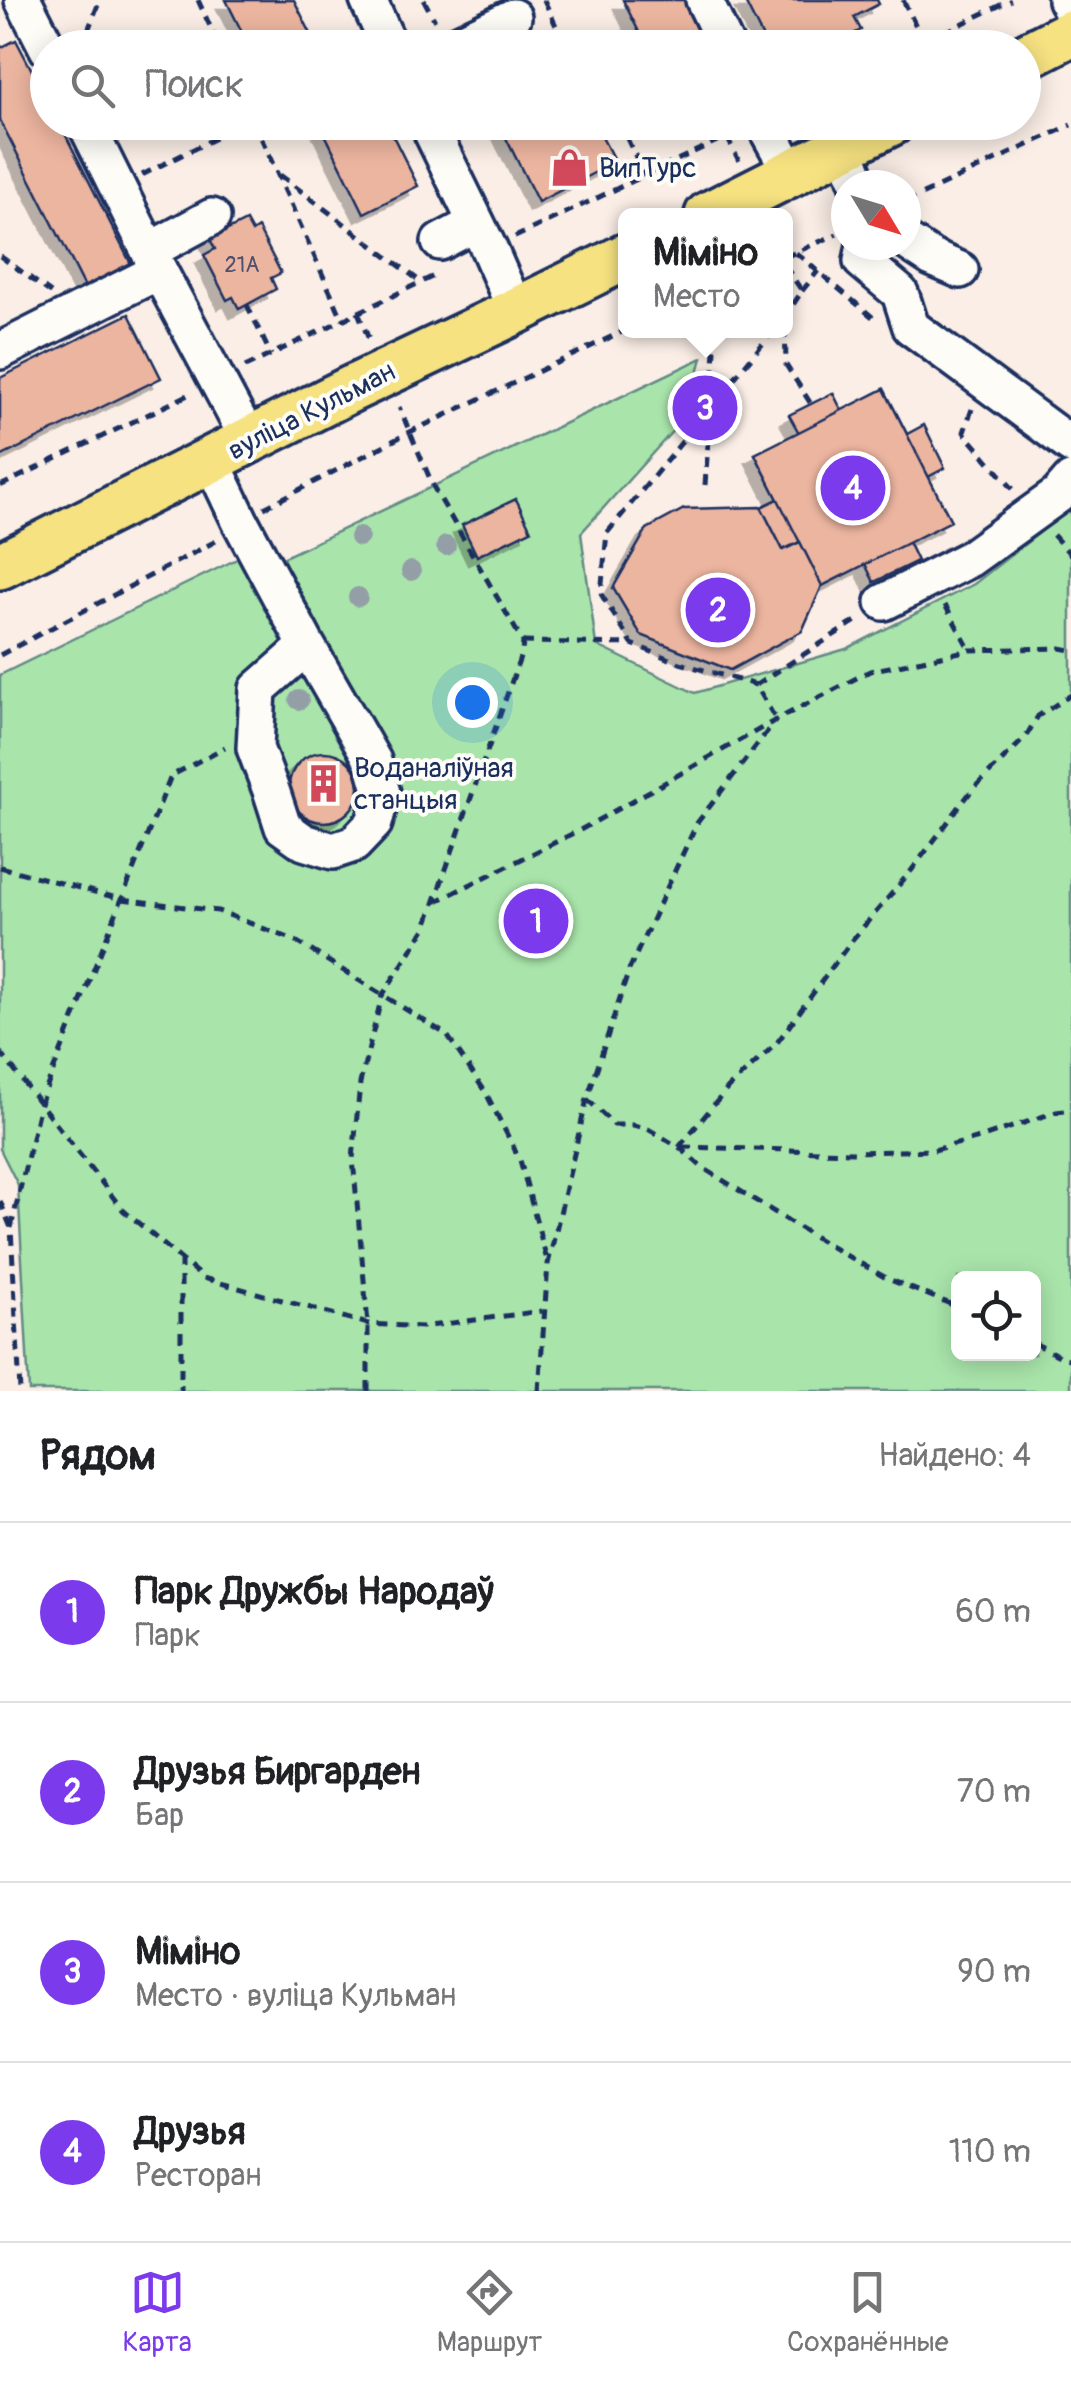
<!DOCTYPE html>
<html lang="ru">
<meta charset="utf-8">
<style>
body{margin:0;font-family:Pangolin,sans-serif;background:#f6f6f6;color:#202124}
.controls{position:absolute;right:30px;bottom:30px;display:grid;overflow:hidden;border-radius:15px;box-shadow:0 5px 25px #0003}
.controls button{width:90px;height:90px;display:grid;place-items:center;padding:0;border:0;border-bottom:2px solid #e0e0e0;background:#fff;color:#202124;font:50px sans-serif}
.compass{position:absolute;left:831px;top:170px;width:90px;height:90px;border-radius:50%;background:#fff;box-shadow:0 5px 25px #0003;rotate:128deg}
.you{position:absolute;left:472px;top:702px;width:35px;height:35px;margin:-25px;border:8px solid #fff;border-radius:50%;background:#1a73e8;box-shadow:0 0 0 15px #1a73e833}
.badge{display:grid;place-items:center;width:65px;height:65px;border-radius:50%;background:#7c3aed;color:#fff;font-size:32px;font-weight:700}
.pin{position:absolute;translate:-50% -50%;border:5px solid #fff;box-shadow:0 2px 10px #0006}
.popup{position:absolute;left:618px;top:208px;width:175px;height:130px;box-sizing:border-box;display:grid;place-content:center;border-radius:15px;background:#fff;filter:drop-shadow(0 2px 8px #0005);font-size:32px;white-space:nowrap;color:#757577}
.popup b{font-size:38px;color:#202124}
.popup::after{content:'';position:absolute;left:50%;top:100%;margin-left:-20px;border:20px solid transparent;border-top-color:#fff}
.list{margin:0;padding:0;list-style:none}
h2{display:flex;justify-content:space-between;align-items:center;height:130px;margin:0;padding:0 40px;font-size:42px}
h2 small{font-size:32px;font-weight:400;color:#757577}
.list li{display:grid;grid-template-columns:65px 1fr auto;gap:30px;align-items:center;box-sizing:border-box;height:180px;padding:0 40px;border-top:2px solid #e0e0e0}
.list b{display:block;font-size:38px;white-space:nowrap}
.list p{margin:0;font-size:32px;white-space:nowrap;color:#757577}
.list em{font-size:32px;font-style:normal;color:#757577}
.icon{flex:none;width:55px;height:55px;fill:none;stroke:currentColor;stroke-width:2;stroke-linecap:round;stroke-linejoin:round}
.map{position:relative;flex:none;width:1071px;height:1391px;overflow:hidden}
.search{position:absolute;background:#fff;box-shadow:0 5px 25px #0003;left:30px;right:30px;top:30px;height:110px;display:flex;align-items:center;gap:25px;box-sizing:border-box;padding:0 35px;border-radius:55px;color:#757577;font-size:38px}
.sheet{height:850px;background:#fff}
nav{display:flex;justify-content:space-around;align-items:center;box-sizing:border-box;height:140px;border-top:2px solid #e0e0e0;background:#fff;font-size:28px;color:#757577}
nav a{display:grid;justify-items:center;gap:5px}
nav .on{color:#7c3aed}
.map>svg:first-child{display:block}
</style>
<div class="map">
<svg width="1071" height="1391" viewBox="0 0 1071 1391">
<defs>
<filter id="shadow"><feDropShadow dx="-9" dy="9" stdDeviation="0" flood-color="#0004"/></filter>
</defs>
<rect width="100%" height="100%" fill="#faeee6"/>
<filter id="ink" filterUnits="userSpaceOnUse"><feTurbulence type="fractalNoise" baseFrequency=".01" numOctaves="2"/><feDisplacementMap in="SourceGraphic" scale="20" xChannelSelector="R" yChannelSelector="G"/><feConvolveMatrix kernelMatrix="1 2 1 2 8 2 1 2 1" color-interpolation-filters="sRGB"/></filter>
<g filter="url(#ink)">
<!-- green -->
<path fill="#a9e5ab" stroke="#628a84" stroke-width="2.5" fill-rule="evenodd" d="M 702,358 L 686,416 L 581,533 L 596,645 L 695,693 L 846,649 L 974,584 L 1071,508 L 1071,1391 L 29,1391 L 18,1185 L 0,1149 L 0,675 L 239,558 L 249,574 ZM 958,1278 L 1034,1278 L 1034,1354 L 958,1354 Z"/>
<!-- building -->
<g fill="#ecb5a0" stroke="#1b2f5e" stroke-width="2.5" filter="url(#shadow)">
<path d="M 226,0 L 294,0 L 318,48 L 250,48 Z"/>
<path d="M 623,0 L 689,0 L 706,36 L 684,48 L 647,48 Z"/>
<path d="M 744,0 L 877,0 L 879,4 L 854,17 L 861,30 L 826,48 L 768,48 Z"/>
<path d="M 16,40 L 48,101 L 48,122 L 59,122 L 134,270 L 88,293 L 0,120 L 0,48 Z"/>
<path d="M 319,122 L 386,122 L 418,186 L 364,213 Z"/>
<path d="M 498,122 L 594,122 L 615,162 L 538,202 Z"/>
<path d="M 246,221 L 252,232 L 258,228 L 281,273 L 271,278 L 276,289 L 239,309 L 233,297 L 227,300 L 204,255 L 215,249 L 210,239 Z"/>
<path d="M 129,314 L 161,378 L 0,457 L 0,378 Z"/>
<path d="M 884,389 L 907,434 L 924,425 L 945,468 L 928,477 L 951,521 L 908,542 L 917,561 L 874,582 L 865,564 L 822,586 L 800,542 L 783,550 L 761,507 L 778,499 L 755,454 L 799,433 L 789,415 L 833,393 L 842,411 Z"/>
<path d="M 884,389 L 951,521 L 822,586 L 755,454 Z"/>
<path d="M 860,467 L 873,494 L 847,507 L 834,480 Z"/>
<path d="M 516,499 L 531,530 L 477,556 L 462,525 Z"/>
<path d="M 761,507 L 783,550 L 800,542 L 822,586 L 802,631 L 730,670 L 641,635 L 613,588 L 647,529 L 684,509 Z"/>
<circle cx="324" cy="787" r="35"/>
</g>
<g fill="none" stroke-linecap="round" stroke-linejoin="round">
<defs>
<g id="minor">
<path d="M 23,0 L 48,49"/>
<path d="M 368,0 L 390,48"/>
<path d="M 704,0 L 727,48"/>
<path d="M 1066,0 L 1071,8"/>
<path d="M 449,48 L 513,17"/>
<path d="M 85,122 L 159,271 L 249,440"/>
<path d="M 427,122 L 489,249 L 516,311"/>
<path d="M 763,122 L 792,174"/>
<path d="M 845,148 L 859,185"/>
<path d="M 906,241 L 932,258 L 960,270"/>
<path d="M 440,242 L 476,223"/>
<path d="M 865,245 L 862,261 L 900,293 L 911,327 L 1071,445"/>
<path d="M 149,251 L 212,217"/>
<path d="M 0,351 L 159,271"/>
<path d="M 211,460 L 240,521 L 307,646 L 373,761 L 382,793 L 374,823 L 354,844 L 333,851 L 304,842 L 283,827 L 272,793 L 255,748 L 258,689 L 307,646"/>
<path d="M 884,602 L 969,559 L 1058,495 L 1071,480"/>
</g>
<g id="major">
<path d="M 1024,57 L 1071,33"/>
<path d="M 708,215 L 892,122"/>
<path d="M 0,566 L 351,389 L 516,311 L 625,257"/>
</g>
</defs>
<!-- minor casing -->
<use href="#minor" stroke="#1b2f5e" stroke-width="42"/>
<!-- major casing -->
<use href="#major" stroke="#1b2f5e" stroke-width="52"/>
<!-- path -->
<g stroke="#1b2f5e" stroke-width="5" stroke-dasharray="10 8" stroke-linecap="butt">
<path d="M 198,0 L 220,48"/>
<path d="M 424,0 L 435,21"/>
<path d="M 544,0 L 558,30 L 578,39 L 582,48"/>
<path d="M 903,0 L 924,42"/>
<path d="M 936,36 L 941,48"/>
<path d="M 81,48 L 100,0"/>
<path d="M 912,48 L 1011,0"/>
<path d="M 254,122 L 343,320"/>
<path d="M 619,122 L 645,176"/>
<path d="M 727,137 L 739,161"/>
<path d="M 142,175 L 247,122"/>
<path d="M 280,175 L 421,282"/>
<path d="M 906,202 L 1071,125"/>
<path d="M 515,237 L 736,132"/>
<path d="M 796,253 L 876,320"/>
<path d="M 0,256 L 51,293"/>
<path d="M 785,257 L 837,234"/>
<path d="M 785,266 L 802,291 L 785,317 L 786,365 L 811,404"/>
<path d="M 802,291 L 818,271"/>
<path d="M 247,305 L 271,355"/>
<path d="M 358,312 L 370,342"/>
<path d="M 774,330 L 607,533 L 601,594 L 632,644 L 680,663 L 756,685 L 776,720"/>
<path d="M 245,367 L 438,274"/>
<path d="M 972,409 L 964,432 L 1013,489"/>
<path d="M 705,485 L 716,337"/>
<path d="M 0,486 L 190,394"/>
<path d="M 264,508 L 410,432 L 626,330"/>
<path d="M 1053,535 L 1071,555"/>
<path d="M 945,605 L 970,650"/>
<path d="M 523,642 L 632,644"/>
<path d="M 0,655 L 218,540"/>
<path d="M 756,685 L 859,619"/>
<path d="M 0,867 L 121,899 L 218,911 L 294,940 L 447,1035 L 486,1093 L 520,1160 L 548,1264"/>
<path d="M 435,902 L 582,829 L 776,720 L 870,671 L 970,650 L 1060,648 L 1071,650"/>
<path d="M 0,1052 L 123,1210 L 203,1278 L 368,1324 L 422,1327 L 542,1311"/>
<path d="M 587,1099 L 614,1125 L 633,1125 L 648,1129 L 679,1147 L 703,1168 L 826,1244 L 888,1279 L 958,1307"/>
<path d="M 679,1147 L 728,1088 L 776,1044 L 852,940 L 911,871 L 972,790 L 1025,738 L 1038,716 L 1071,695"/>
<path d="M 682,1147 L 856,1152 L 934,1150 L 983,1137 L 1056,1112 L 1071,1110"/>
<path d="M 0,1201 L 11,1228 L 20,1391"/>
<path d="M 11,1228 L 40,1104 L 171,776 L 225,747"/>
<path d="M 181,1259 L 181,1391"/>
<path d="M 1034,1343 L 1063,1358 L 1071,1359"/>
<path d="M 368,1391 L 368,1324 L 353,1159 L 360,1083 L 382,996 L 425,929 L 522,652 L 523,642 L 434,488 L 399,407"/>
<path d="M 539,1391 L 548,1264 L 587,1099 L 629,970 L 697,823 L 776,720"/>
</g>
<!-- minor -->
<use href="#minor" stroke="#fdfcf7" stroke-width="35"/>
<!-- major -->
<use href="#major" stroke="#f6e281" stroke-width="45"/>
</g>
<!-- trees -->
<g fill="#939ea6">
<circle cx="359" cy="537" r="10"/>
<circle cx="446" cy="546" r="10"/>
<circle cx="411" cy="571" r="10"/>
<circle cx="358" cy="597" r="10"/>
<circle cx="299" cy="700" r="10"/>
</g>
</g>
<!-- icons -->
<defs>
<symbol id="shop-bare" viewBox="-9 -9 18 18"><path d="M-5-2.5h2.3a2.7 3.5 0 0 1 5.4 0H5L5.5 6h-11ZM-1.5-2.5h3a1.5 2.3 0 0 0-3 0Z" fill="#d1495b" stroke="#fdfcf7" stroke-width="2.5" paint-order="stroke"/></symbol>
<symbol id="building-bare" viewBox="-9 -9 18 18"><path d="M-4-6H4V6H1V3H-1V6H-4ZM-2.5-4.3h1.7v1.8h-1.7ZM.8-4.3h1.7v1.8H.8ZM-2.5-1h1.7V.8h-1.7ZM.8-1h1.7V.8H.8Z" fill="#d1495b" stroke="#fdfcf7" stroke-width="2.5" paint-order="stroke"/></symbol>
</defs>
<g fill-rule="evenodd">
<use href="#shop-bare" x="542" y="140" width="55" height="55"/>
<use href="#building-bare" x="296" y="756" width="55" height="55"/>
</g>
<g text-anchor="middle" stroke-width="8" stroke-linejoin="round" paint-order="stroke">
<!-- number labels -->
<g font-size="22" fill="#4f506e">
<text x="242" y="272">21А</text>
</g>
<!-- poi labels -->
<g font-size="28" fill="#1b2f5e" stroke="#fdfcf7" text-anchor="start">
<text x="599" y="177">ВипТурс</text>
<text x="354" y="777">Воданаліўная<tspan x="354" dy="32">станцыя</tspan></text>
</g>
<!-- street labels -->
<g font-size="28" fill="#1b2f5e" stroke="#fdfcf7">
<text transform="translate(311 410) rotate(-27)" y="10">вуліца Кульман</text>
</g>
</g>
</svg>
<div class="controls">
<button><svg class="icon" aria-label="locate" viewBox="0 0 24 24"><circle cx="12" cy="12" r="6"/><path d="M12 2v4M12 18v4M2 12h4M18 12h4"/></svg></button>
</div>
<svg class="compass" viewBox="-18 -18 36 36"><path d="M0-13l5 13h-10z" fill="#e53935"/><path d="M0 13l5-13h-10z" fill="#757577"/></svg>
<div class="you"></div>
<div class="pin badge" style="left:536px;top:921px">1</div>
<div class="pin badge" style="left:718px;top:610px">2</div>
<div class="pin badge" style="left:705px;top:408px">3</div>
<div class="popup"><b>Міміно</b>Место</div>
<div class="pin badge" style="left:853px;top:488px">4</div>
<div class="search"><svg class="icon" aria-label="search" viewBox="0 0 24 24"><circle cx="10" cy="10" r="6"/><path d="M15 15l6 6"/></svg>Поиск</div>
</div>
<section class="sheet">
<h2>Рядом<small>Найдено: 4</small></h2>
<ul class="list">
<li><span class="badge">1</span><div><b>Парк Дружбы Народаў</b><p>Парк</p></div><em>60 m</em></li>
<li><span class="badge">2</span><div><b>Друзья Биргарден</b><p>Бар</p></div><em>70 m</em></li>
<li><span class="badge">3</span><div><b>Міміно</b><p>Место · вуліца Кульман</p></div><em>90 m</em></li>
<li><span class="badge">4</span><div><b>Друзья</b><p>Ресторан</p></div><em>110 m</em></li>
</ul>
</section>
<nav>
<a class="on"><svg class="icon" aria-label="map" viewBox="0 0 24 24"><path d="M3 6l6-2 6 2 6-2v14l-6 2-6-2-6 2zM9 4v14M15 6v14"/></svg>Карта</a>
<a><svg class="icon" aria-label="directions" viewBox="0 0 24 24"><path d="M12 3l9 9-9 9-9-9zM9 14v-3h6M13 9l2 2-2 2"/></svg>Маршрут</a>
<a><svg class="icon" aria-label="saved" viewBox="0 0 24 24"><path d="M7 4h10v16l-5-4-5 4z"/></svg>Сохранённые</a>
</nav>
